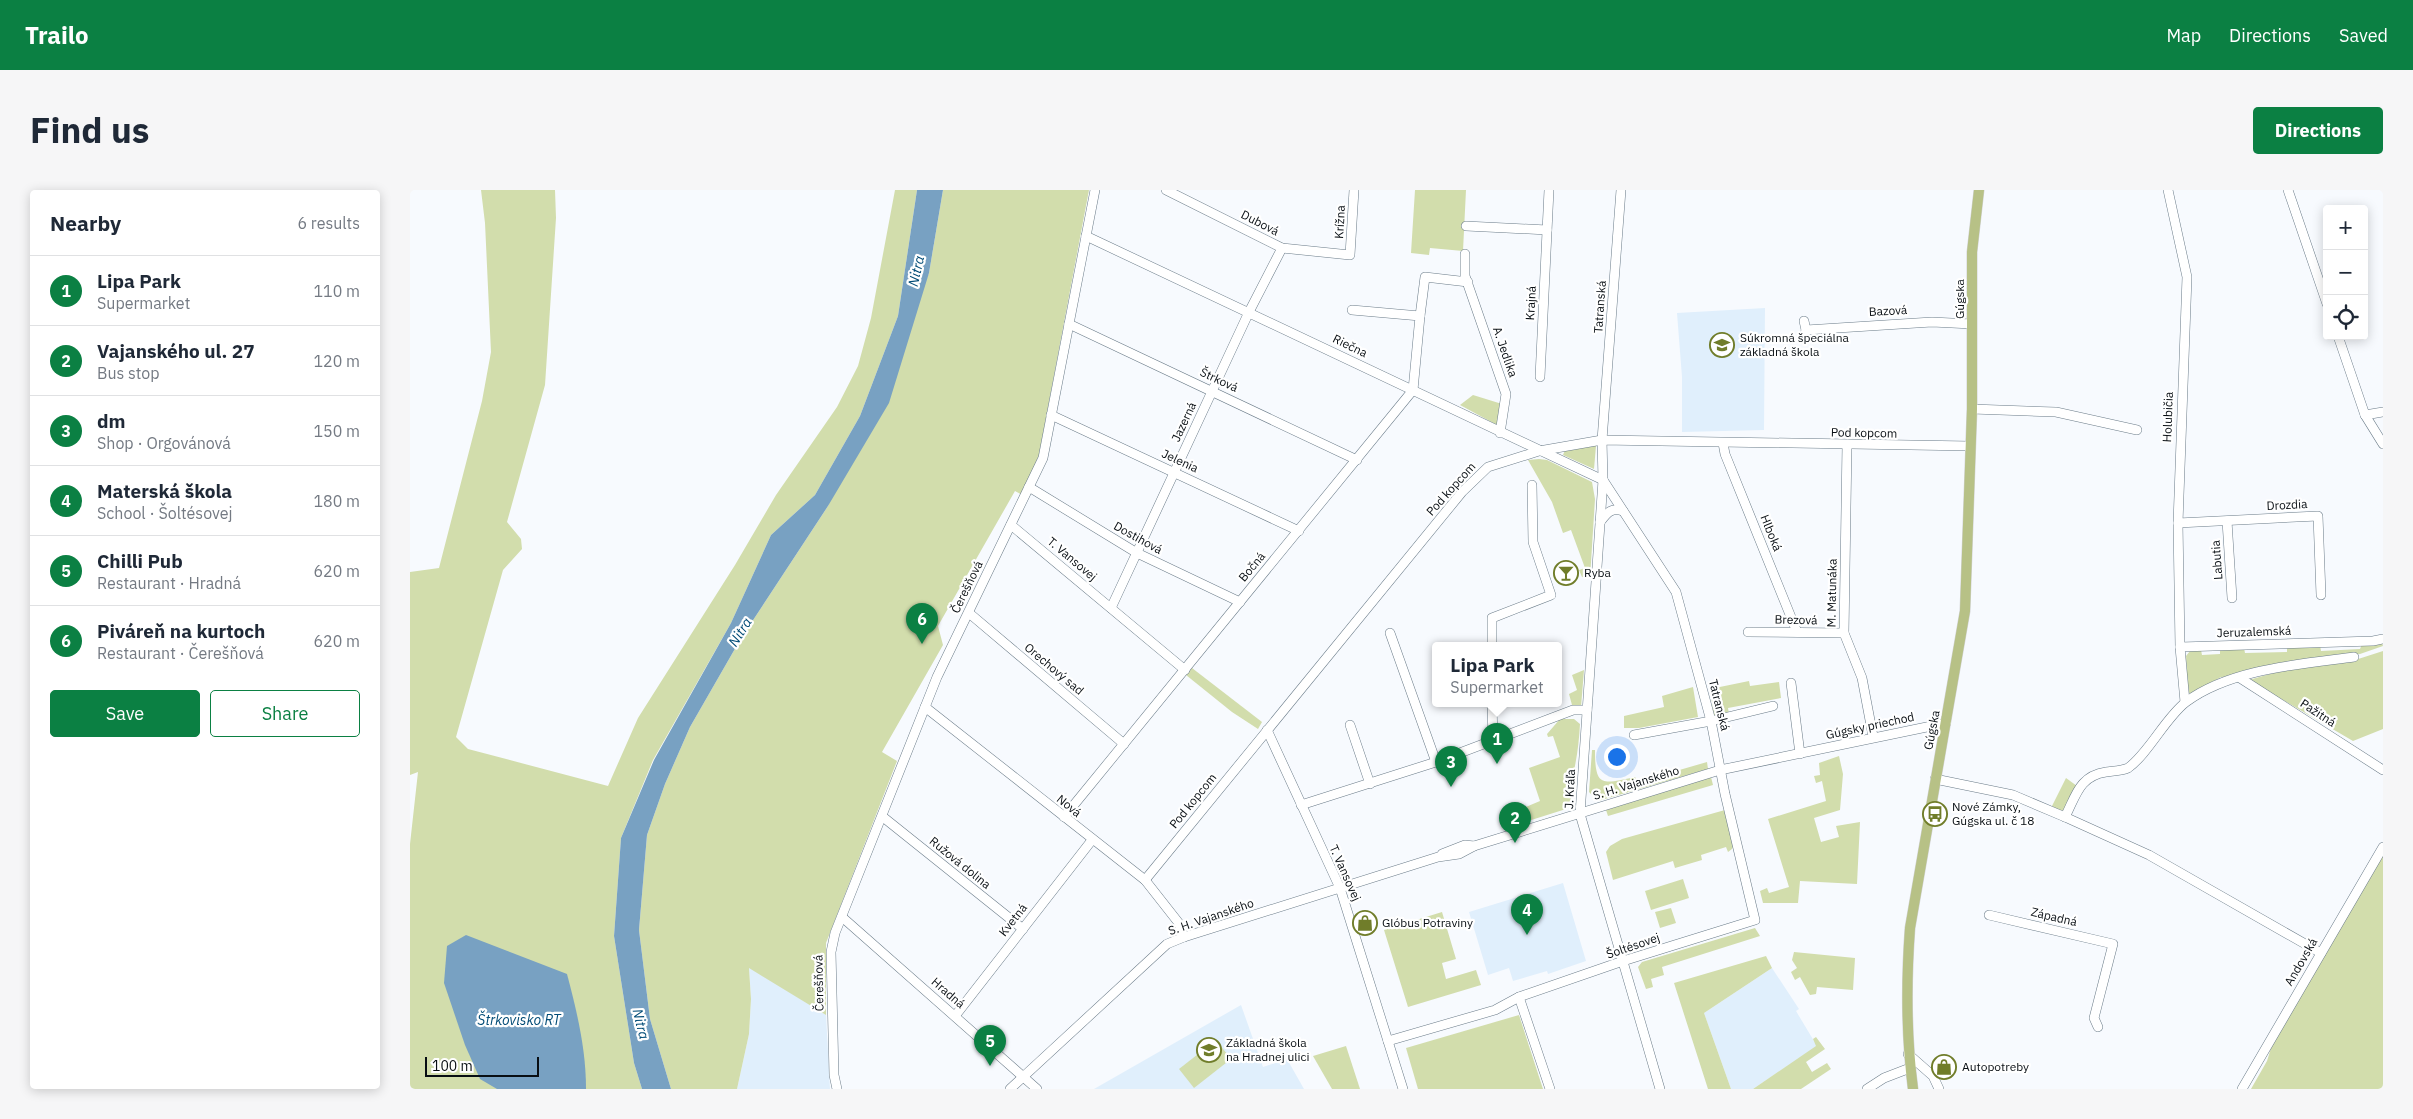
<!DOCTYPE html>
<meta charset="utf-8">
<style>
body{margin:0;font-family:"IBM Plex Sans",sans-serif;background:#f6f6f7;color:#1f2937}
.controls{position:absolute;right:15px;top:15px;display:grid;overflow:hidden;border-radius:5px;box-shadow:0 2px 12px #0003}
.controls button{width:45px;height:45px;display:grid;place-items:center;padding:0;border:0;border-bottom:1px solid #e0e1e3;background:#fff;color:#1f2937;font:25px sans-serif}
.scale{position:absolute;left:15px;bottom:12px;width:114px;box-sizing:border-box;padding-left:5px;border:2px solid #080e13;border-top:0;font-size:14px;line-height:18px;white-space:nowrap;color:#080e13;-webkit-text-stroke:4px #fff;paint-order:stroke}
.you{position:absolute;left:1206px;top:566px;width:18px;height:18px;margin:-12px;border:4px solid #fff;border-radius:50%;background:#1a73e8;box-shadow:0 0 0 8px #1a73e833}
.badge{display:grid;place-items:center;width:32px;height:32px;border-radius:50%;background:#0b8043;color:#fff;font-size:16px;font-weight:700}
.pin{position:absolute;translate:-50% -41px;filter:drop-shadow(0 1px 2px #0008)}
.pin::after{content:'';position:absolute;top:26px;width:18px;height:15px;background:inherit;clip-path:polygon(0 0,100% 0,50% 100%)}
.popup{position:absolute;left:1022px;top:452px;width:130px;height:65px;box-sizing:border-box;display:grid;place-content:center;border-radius:5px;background:#fff;filter:drop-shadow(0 1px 4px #0005);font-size:16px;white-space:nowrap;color:#747a83}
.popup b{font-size:19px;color:#1f2937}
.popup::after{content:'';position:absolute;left:50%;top:100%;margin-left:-10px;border:10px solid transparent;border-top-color:#fff}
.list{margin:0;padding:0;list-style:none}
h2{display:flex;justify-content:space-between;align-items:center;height:65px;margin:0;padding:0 20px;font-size:21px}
h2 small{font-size:16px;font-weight:400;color:#747a83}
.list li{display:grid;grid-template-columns:32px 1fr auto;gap:15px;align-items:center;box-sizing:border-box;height:70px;padding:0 20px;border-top:1px solid #e0e1e3}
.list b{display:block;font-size:19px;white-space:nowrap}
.list p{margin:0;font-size:16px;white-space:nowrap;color:#747a83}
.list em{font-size:16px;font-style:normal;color:#747a83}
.actions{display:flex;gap:10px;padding:15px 20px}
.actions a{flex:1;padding:11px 0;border:1px solid #0b8043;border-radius:5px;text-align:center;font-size:18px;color:#0b8043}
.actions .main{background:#0b8043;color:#fff}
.icon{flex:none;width:28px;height:28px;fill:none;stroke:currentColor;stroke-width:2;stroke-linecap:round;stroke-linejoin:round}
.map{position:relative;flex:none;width:1973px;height:899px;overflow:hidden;border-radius:5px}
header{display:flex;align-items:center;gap:30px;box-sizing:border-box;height:70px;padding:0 25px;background:#0b8043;color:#fff}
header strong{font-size:24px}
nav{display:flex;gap:28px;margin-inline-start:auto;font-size:18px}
.intro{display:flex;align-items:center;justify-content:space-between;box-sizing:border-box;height:120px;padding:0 30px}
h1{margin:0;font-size:35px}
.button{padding:12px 22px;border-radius:5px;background:#0b8043;color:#fff;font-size:18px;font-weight:700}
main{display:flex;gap:30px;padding:0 30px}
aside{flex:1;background:#fff;border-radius:5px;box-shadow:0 2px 12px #0003}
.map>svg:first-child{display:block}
</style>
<header>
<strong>Trailo</strong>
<nav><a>Map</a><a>Directions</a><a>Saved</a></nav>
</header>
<div class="intro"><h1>Find us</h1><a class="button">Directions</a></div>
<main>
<aside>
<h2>Nearby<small>6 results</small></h2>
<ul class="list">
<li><span class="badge">1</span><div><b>Lipa Park</b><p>Supermarket</p></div><em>110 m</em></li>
<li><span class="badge">2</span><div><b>Vajanského ul. 27</b><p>Bus stop</p></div><em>120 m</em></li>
<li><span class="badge">3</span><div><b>dm</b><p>Shop · Orgovánová</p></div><em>150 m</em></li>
<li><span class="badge">4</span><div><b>Materská škola</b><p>School · Šoltésovej</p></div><em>180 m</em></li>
<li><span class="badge">5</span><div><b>Chilli Pub</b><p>Restaurant · Hradná</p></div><em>620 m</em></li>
<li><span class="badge">6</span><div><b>Piváreň na kurtoch</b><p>Restaurant · Čerešňová</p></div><em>620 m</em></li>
</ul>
<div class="actions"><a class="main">Save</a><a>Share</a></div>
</aside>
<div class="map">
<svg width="1973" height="899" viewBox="0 0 1973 899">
<rect width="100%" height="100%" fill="#f7fafe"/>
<!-- built -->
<g fill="#e0effc">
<path d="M 1355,118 L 1354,240 L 1272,242 L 1272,187 L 1267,123 Z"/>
<path d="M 1153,693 L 1176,771 L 1138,784 L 1137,781 L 1103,791 L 1099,778 L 1078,785 L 1059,722 Z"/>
<path d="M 339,777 L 416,825 L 420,899 L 327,899 L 339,844 L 341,809 Z"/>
<path d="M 1362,778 L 1389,819 L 1386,821 L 1407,856 L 1343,899 L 1321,899 L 1294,823 Z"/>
<path d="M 831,815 L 853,877 L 877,869 L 894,899 L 684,899 Z"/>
</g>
<!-- green -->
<g fill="#d2ddac">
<path d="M 71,0 L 145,0 L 146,28 L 135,195 L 97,332 L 111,349 L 112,359 L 93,380 L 46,547 L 58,559 L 198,596 L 228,528 L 325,375 L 366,305 L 427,217 L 448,176 L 461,128 L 485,0 L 507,0 L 488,126 L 450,226 L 405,305 L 361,345 L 321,433 L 243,570 L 211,648 L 204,746 L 224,873 L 232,899 L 0,899 L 0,654 L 8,582 L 0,585 L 0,382 L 29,378 L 72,211 L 81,162 L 75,33 Z"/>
<path d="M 533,0 L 679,0 L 629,265 L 612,305 L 605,301 L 528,436 L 533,455 L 472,562 L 487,571 L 416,753 L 416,825 L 339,778 L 341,809 L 339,844 L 327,899 L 261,899 L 240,829 L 229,740 L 237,645 L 255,594 L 280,537 L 330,450 L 418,316 L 519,83 Z"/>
<path d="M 1005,0 L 1056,0 L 1053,61 L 1020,58 L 1019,65 L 1001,63 Z"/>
<path d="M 1063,205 L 1092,214 L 1087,235 L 1050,215 Z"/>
<path d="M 1177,256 L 1186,256 L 1184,279 L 1153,265 L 1155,260 Z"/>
<path d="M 1129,269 L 1137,270 L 1182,292 L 1185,309 L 1180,388 L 1172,387 L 1169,380 L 1175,378 L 1161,340 L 1153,343 L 1142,312 L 1118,270 Z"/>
<path d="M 1972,453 L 1973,456 L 1950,464 L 1880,472 L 1829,486 L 1811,487 L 1783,503 L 1778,503 L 1776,466 L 1780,461 L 1791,460 L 1792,465 L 1810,464 L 1810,459 L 1834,458 L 1835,463 L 1877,462 L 1877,457 L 1910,455 L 1911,461 L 1950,459 L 1952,454 Z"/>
<path d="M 1973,461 L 1973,539 L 1943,551 L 1839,490 L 1884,477 L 1942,471 Z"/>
<path d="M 782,478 L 852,532 L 848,539 L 822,522 L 776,485 Z"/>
<path d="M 1174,480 L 1171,517 L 1162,515 L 1159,504 L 1167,500 L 1162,485 Z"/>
<path d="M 1339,491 L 1340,496 L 1369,492 L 1371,508 L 1318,518 L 1319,524 L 1304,526 L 1300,499 Z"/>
<path d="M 1283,497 L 1288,527 L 1229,538 L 1214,538 L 1214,526 L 1254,517 L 1252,506 Z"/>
<path d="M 1150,529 L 1164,529 L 1170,534 C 1169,552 1167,568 1163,585 C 1161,596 1164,609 1156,619 L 1115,632 L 1111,619 L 1130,611 L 1119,578 L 1150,567 L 1143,546 L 1138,547 L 1137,544 Z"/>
<path d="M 1182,560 L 1185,560 C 1185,598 1192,594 1225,587 L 1228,592 L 1297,572 L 1298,579 L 1188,611 L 1179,602 Z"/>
<path d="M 1429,566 L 1433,584 L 1430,620 L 1404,628 L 1411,652 L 1429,647 L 1426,636 L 1450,632 L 1447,694 L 1390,691 L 1388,713 L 1353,713 L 1350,701 L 1357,698 L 1359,703 L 1379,697 L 1358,629 L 1416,611 L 1412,591 L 1406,593 L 1404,586 L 1410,585 L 1409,573 Z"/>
<path d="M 1301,587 L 1303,595 L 1198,626 L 1196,620 Z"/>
<path d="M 1656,588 L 1667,596 L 1655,620 L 1651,621 L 1642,616 Z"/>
<path d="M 1315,620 L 1324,654 L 1322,659 L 1318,662 L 1316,657 L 1291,665 L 1292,670 L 1265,678 L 1263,671 L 1203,690 L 1196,662 L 1200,656 L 1212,649 Z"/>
<path d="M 1973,665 L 1973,899 L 1841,899 L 1857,871 L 1862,855 Z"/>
<path d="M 1273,689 L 1279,708 L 1241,720 L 1235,701 Z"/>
<path d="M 1261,718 L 1266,733 L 1250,738 L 1245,722 Z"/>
<path d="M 1032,722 L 1046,769 L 1032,773 L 1036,789 L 1066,780 L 1071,795 L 998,817 L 974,740 Z"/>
<path d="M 1345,738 L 1350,746 L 1252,777 L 1254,785 L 1241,789 L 1243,797 L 1236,799 L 1228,777 L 1232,772 Z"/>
<path d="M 1384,762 L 1445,768 L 1443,800 L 1407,797 L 1406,804 L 1400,805 L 1390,787 L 1385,790 L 1381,782 L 1387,778 L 1382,770 Z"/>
<path d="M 1356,766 L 1362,778 L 1294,823 L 1321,899 L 1298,899 L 1264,793 Z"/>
<path d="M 1109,825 L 1133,899 L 1008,899 L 996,858 Z"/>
<path d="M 1406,847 L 1415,859 L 1396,872 L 1402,882 L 1417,873 L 1421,879 L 1391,899 L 1343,899 L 1406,856 L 1403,849 Z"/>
<path d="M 806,850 L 821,869 L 784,898 L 769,879 Z"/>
<path d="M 936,856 L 950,899 L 922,899 L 903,866 Z"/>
</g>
<!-- water -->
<g fill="#78a1c2">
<path d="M 507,0 L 533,0 L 519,83 L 479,213 L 418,316 L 330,450 L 280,537 L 255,594 L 237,645 L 229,740 L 240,829 L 261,899 L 232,899 L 224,873 L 204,746 L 211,648 L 244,570 L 321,433 L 361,345 L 405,305 L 450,226 L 488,126 Z"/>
<path d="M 56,745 L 157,784 C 167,822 176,859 176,899 L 87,899 L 70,889 L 55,855 L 34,793 L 37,756 Z"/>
</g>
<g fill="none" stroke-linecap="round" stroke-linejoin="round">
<defs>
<g id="minor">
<path d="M 756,0 L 872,58 L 940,65 L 944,0"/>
<path d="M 1211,0 L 1192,250 L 1193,290 L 1170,624 L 1250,899"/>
<path d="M 1758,0 L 1777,87 L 1768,333 L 1770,457 L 1775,512"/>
<path d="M 1878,0 L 1917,114"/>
<path d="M 1056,36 L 1137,40"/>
<path d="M 676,46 L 1193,290"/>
<path d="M 1055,64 L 1055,86 L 1096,204 L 1090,243"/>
<path d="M 1010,126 L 1015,87 L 1058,92"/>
<path d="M 1394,131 L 1396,140 L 1394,149"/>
<path d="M 659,134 L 947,270"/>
<path d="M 1396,140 L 1522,132 L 1562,134"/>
<path d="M 1928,146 L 1955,225 L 1973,254"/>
<path d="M 1130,187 L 1139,0"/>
<path d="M 1562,219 L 1646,222 L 1727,240"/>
<path d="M 641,225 L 889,341"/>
<path d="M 1955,225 L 1973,222"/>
<path d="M 1313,253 L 1315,264 L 1387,442"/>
<path d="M 1437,255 L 1434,443 L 1452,488 L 1463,546"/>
<path d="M 619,297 L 727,363 L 830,412"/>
<path d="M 1817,331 L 1822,408"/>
<path d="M 1190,332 C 1197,323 1201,317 1213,321"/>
<path d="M 1768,333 L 1908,326 L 1911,405"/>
<path d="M 601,335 L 775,480"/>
<path d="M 701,418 L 839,122 L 872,58"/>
<path d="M 559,423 L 714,554"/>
<path d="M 1338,442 L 1434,443"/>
<path d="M 980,443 L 1026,572"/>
<path d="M 1082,455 L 1082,428 L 1141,405 L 1123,352 L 1122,295"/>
<path d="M 1770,457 L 1963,451 L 1973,449"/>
<path d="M 1830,488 L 1973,580"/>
<path d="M 1381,493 L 1390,564"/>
<path d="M 1082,513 L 1083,551"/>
<path d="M 515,517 L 735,690 L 768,732 L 774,747"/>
<path d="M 940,535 L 960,594"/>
<path d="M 857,540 L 930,698 L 993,899"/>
<path d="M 1224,545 L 1301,531 L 1363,516"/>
<path d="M 1525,589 L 1603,605 L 1655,627 L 1739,665 L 1911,763"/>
<path d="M 891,615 L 1026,572 L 1163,520 L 1177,520"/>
<path d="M 473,627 L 613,739"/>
<path d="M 654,627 L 1003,200 L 1010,126 L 942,120"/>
<path d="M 1655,627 C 1666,606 1669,586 1696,582 C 1702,581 1712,581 1718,578 C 1738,564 1756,527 1776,512 C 1820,479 1891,474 1944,467"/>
<path d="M 1032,664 L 1055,655 L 1064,656"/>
<path d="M 735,690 L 1052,302 L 1078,277 L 1129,261 L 1192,250 L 1560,256"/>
<path d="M 1579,725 L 1703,754 L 1684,828 L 1688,837"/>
<path d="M 432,727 L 627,899"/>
<path d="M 1109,807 L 1140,899"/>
<path d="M 545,826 L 682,650"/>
<path d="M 978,851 L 1085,820 L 1109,807 L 1213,771 L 1345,730 L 1315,604 L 1301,531 L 1266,402 L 1193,290"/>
<path d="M 1498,864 L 1523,886 L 1529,899"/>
<path d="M 427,899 L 424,885 L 421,762 L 425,743 L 527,487 L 633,268 L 685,0"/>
<path d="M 600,899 L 757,754 L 774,747 L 1028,667 L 1049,664 L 1064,656 L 1310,580 L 1536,533"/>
<path d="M 1457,899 L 1474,888 L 1500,878"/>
<path d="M 1832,899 L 1973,657"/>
</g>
<path id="major" d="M 1503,899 C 1496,845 1496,793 1500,738 L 1555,421 L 1562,219 L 1562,62 L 1569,0"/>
</defs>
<!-- minor casing -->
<use href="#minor" stroke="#6b7c89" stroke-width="10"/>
<!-- major casing -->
<use href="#major" stroke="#d3d4d5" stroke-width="11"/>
<!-- minor -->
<use href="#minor" stroke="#fff" stroke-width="9"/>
<!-- major -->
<use href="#major" stroke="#b7c186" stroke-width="10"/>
</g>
<!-- icons -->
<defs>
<symbol id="school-ring" viewBox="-11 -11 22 22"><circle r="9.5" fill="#fff" stroke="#707d2a" stroke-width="1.5"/><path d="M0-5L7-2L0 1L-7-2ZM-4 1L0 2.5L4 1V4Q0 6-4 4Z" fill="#707d2a"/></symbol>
<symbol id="bar-ring" viewBox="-11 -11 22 22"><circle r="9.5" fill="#fff" stroke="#707d2a" stroke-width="1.5"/><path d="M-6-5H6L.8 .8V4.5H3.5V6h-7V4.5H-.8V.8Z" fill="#707d2a"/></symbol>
<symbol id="bus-ring" viewBox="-11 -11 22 22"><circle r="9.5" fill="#fff" stroke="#707d2a" stroke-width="1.5"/><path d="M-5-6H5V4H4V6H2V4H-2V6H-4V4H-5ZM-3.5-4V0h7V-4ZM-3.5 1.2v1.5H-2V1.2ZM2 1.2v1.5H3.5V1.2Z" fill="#707d2a"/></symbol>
<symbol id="shop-ring" viewBox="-11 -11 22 22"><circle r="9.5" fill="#fff" stroke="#707d2a" stroke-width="1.5"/><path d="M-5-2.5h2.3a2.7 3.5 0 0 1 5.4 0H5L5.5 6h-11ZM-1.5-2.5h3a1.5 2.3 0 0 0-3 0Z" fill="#707d2a"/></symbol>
</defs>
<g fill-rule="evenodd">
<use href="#school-ring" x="1298" y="141" width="28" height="28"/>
<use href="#bar-ring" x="1142" y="369" width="28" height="28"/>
<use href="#bus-ring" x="1511" y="610" width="28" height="28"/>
<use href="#shop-ring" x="941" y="719" width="28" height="28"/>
<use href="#school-ring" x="785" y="846" width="28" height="28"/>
<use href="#shop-ring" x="1520" y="863" width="28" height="28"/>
</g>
<g text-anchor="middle" stroke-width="4.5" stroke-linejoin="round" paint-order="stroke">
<!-- street labels -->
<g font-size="12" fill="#080e13" stroke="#fff">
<text transform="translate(930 32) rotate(-87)" y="4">Krížna</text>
<text transform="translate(850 33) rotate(27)" y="4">Dubová</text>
<text transform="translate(1550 109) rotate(-90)" y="4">Gúgska</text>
<text transform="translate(1121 113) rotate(-87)" y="4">Krajná</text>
<text transform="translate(1190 117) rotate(-86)" y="4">Tatranská</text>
<text transform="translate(1478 121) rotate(-3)" y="4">Bazová</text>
<text transform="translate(940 156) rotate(26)" y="4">Riečna</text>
<text transform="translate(1095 162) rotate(71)" y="4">A. Jedlika</text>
<text transform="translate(809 190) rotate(25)" y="4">Štrková</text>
<text transform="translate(1758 227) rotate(-88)" y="4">Holubičia</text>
<text transform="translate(774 232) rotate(-65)" y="4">Jazerná</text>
<text transform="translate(1454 243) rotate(1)" y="4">Pod kopcom</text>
<text transform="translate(770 271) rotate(25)" y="4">Jelenia</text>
<text transform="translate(1041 299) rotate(-48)" y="4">Pod kopcom</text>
<text transform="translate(1877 315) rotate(-3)" y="4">Drozdia</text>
<text transform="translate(1361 343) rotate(68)" y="4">Hlboká</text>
<text transform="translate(728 348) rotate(29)" y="4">Dostihová</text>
<text transform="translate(662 369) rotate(40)" y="4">T. Vansovej</text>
<text transform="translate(1807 370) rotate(-94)" y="4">Labutia</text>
<text transform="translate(842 377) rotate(-50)" y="4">Bočná</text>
<text transform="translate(557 397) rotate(-64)" y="4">Čerešňová</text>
<text transform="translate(1422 403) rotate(-89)" y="4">M. Matunáka</text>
<text transform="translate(1386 430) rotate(1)" y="4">Brezová</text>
<text transform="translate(1844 442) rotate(-2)" y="4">Jeruzalemská</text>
<text transform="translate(644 479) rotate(40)" y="4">Orechový sad</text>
<text transform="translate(1309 515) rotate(76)" y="4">Tatranská</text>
<text transform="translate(1908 523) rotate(33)" y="4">Pažitná</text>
<text transform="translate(1460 536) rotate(-12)" y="4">Gúgsky priechod</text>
<text transform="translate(1522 540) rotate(-79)" y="4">Gúgska</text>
<text transform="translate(1226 593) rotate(-17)" y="4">S. H. Vajanského</text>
<text transform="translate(1160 599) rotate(-87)" y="4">J. Kráľa</text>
<text transform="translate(783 611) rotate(-51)" y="4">Pod kopcom</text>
<text transform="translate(659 616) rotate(39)" y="4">Nová</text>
<text transform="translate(550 673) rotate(39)" y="4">Ružová dolina</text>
<text transform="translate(935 683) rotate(66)" y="4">T. Vansovej</text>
<text transform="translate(801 727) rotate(-19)" y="4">S. H. Vajanského</text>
<text transform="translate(1644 727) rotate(13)" y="4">Západná</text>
<text transform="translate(603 730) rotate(-52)" y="4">Kvetná</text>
<text transform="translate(1223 756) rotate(-19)" y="4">Šoltésovej</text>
<text transform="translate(1891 772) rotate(-60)" y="4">Andovská</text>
<text transform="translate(409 793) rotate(-91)" y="4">Čerešňová</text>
<text transform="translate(538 803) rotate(41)" y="4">Hradná</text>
</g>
<!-- poi labels -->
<g font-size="12" fill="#080e13" stroke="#fff" text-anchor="start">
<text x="1330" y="152">Súkromná špeciálna<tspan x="1330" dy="14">základná škola</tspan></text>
<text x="1174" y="387">Ryba</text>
<text x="1542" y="621">Nové Zámky,<tspan x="1542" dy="14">Gúgska ul. č 18</tspan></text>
<text x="972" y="737">Glóbus Potraviny</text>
<text x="816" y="857">Základná škola<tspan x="816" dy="14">na Hradnej ulici</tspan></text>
<text x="1552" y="881">Autopotreby</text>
</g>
<!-- water labels -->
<g font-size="14" font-style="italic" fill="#014b76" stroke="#fff">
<text transform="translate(506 81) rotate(-77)" y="5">Nitra</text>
<text transform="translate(330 442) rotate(-58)" y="5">Nitra</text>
<text x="109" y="835">Štrkovisko RT</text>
<text transform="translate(231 834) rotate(76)" y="5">Nitra</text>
</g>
</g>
</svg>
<div class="controls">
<button>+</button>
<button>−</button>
<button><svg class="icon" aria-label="locate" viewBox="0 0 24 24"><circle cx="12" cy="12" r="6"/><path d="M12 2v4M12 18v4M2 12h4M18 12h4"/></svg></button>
</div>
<div class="scale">100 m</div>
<div class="you"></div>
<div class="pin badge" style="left:1087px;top:574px">1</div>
<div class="popup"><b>Lipa Park</b>Supermarket</div>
<div class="pin badge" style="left:1105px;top:653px">2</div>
<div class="pin badge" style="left:1041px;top:597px">3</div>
<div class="pin badge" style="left:1117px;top:745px">4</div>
<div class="pin badge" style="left:580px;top:876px">5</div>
<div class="pin badge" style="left:512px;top:454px">6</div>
</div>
</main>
